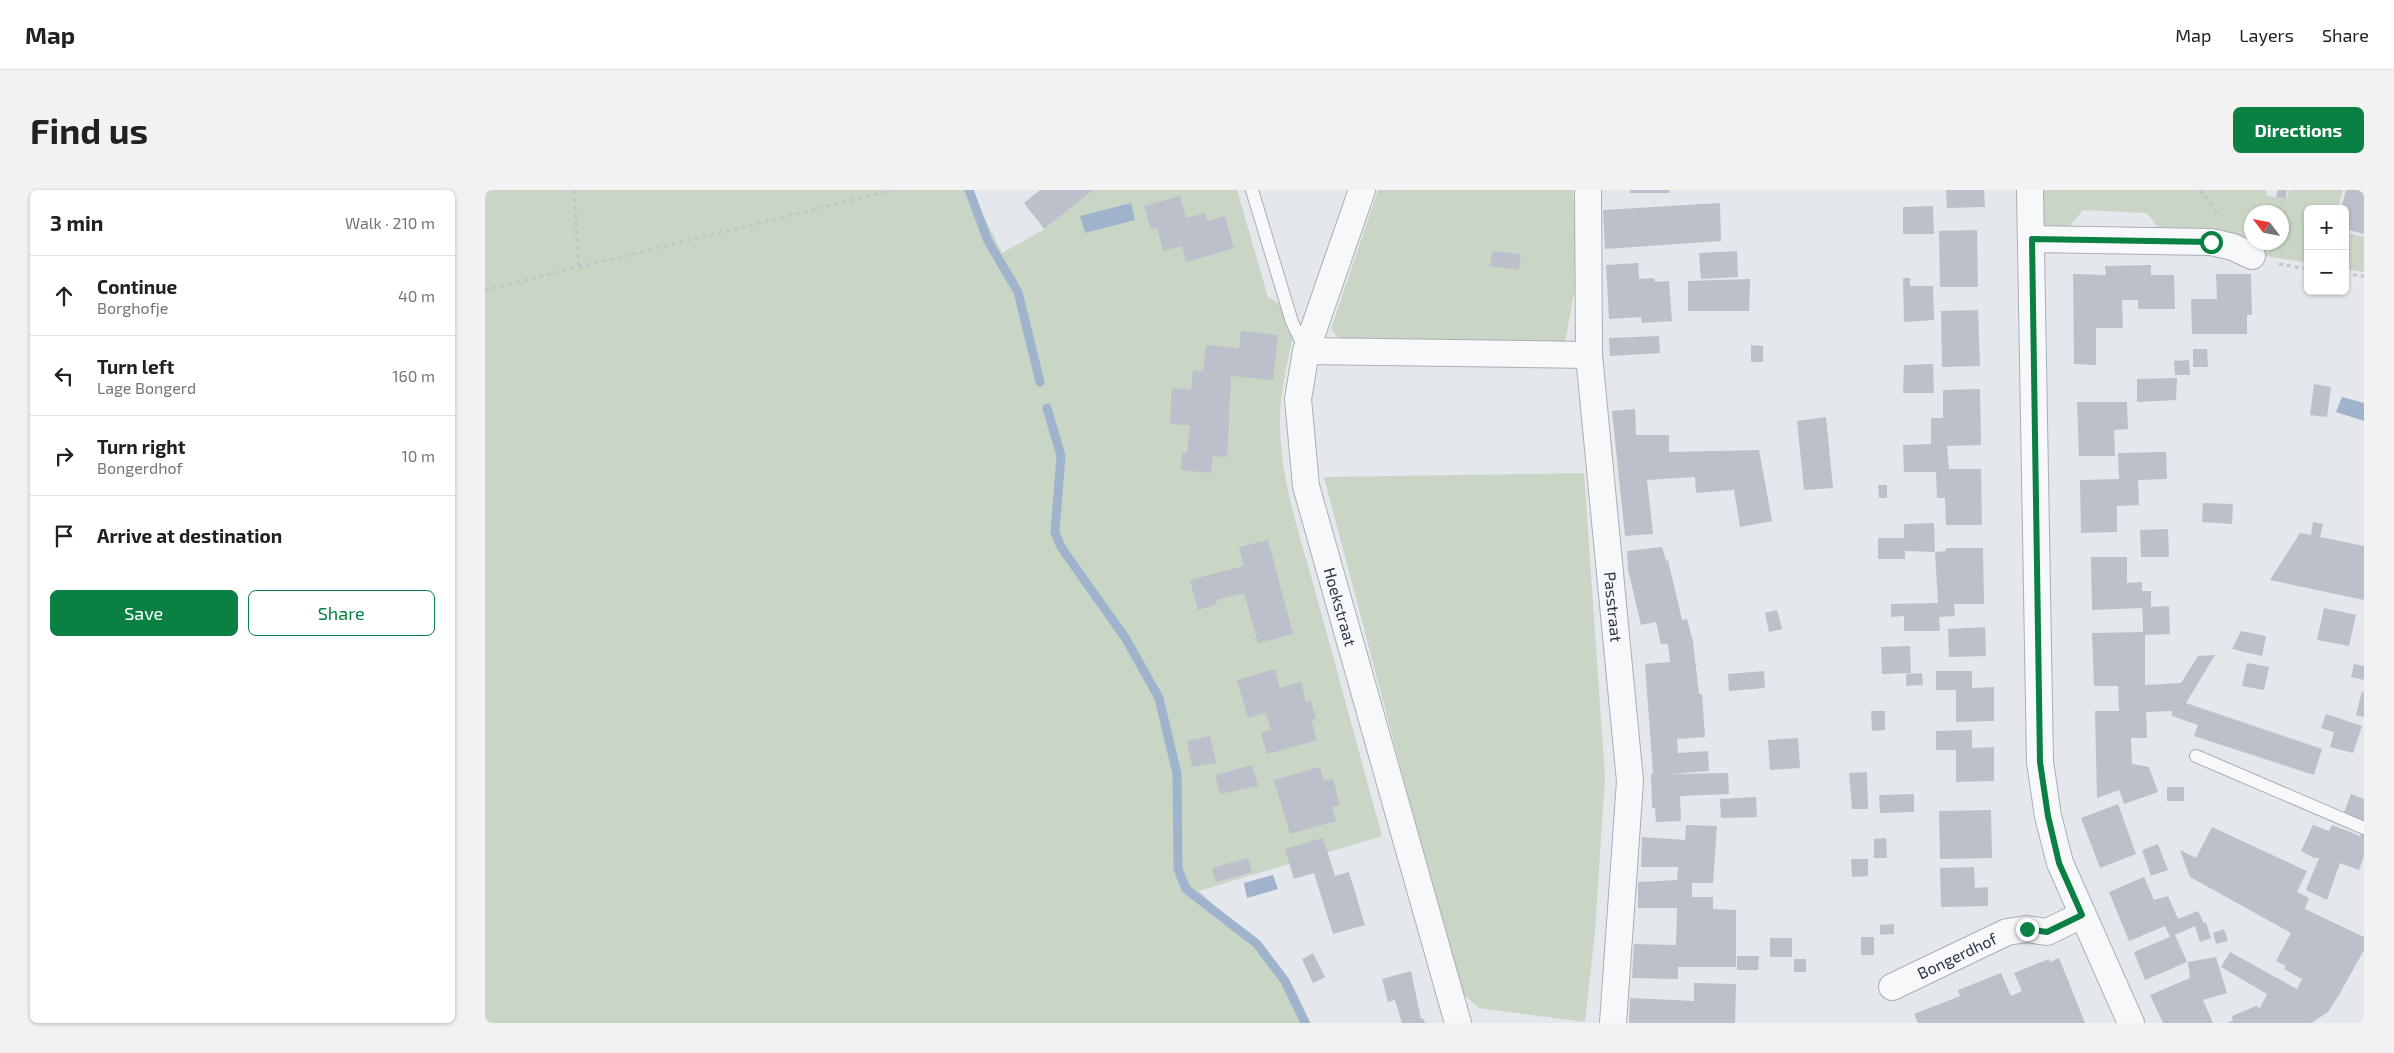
<!DOCTYPE html>
<meta charset="utf-8">
<style>
body{margin:0;font-family:"Exo 2",sans-serif;background:#f2f2f2;color:#202124}
.controls{position:absolute;right:15px;top:15px;display:grid;overflow:hidden;border-radius:8px;box-shadow:0 1px 4px #0004}
.controls button{width:45px;height:45px;display:grid;place-items:center;padding:0;border:0;border-bottom:1px solid #e0e0e0;background:#fff;color:#202124;font:25px sans-serif}
.compass{position:absolute;left:1759px;top:15px;width:45px;height:45px;border-radius:50%;background:#fff;box-shadow:0 1px 4px #0004;rotate:302deg}
.stop{position:absolute;width:15px;height:15px;margin:-11px;border:4px solid #0b8043;border-radius:50%;background:#fff}
.stop.end{background:#0b8043;border-color:#fff;box-shadow:0 1px 5px #0008}
.list{margin:0;padding:0;list-style:none}
h2{display:flex;justify-content:space-between;align-items:center;height:65px;margin:0;padding:0 20px;font-size:21px}
h2 small{font-size:16px;font-weight:400;color:#757577}
.list li{display:grid;grid-template-columns:32px 1fr auto;gap:15px;align-items:center;box-sizing:border-box;height:80px;padding:0 20px;border-top:1px solid #e0e0e0}
.list b{display:block;font-size:19px;white-space:nowrap}
.list p{margin:0;font-size:16px;white-space:nowrap;color:#757577}
.list em{font-size:16px;font-style:normal;color:#757577}
.actions{display:flex;gap:10px;padding:15px 20px}
.actions a{flex:1;padding:11px 0;border:1px solid #0b8043;border-radius:8px;text-align:center;font-size:18px;color:#0b8043}
.actions .main{background:#0b8043;color:#fff}
.icon{flex:none;width:28px;height:28px;fill:none;stroke:currentColor;stroke-width:2;stroke-linecap:round;stroke-linejoin:round}
.map{position:relative;flex:none;width:1879px;height:833px;overflow:hidden;border-radius:8px}
header{display:flex;align-items:center;gap:30px;box-sizing:border-box;height:70px;padding:0 25px;background:#fff;border-bottom:1px solid #e0e0e0}
header strong{font-size:24px}
nav{display:flex;gap:28px;margin-inline-start:auto;font-size:18px}
.intro{display:flex;align-items:center;justify-content:space-between;box-sizing:border-box;height:120px;padding:0 30px}
h1{margin:0;font-size:35px}
.button{padding:12px 22px;border-radius:8px;background:#0b8043;color:#fff;font-size:18px;font-weight:700}
main{display:flex;gap:30px;padding:0 30px}
aside{flex:1;background:#fff;border-radius:8px;box-shadow:0 1px 4px #0004}
.map>svg:first-child{display:block}
</style>
<header>
<strong>Map</strong>
<nav><a>Map</a><a>Layers</a><a>Share</a></nav>
</header>
<div class="intro"><h1>Find us</h1><a class="button">Directions</a></div>
<main>
<aside>
<h2>3 min<small>Walk · 210 m</small></h2>
<ul class="list">
<li><svg class="icon" aria-label="ahead" viewBox="0 0 24 24"><path d="M12 20V5M6 11l6-6 6 6"/></svg><div><b>Continue</b><p>Borghofje</p></div><em>40 m</em></li>
<li><svg class="icon" aria-label="left" viewBox="0 0 24 24"><path d="M17 20v-9H6M10 6l-5 5 5 5"/></svg><div><b>Turn left</b><p>Lage Bongerd</p></div><em>160 m</em></li>
<li><svg class="icon" aria-label="right" viewBox="0 0 24 24"><path d="M7 20v-9h11M14 6l5 5-5 5"/></svg><div><b>Turn right</b><p>Bongerdhof</p></div><em>10 m</em></li>
<li><svg class="icon" aria-label="arrive" viewBox="0 0 24 24"><path d="M6 21V4h12l-3 4 3 4H6"/></svg><div><b>Arrive at destination</b></div></li>
</ul>
<div class="actions"><a class="main">Save</a><a>Share</a></div>
</aside>
<div class="map">
<svg width="1879" height="833" viewBox="0 0 1879 833">
<rect width="100%" height="100%" fill="#e4e7ec"/>
<!-- green -->
<g fill="#c9d6c5" fill-rule="evenodd">
<path d="M 0,0 L 486,0 L 517,63 L 558,40 L 607,0 L 752,0 L 783,107 L 813,125 C 805,162 794,200 795,238 C 796,291 815,346 829,397 C 852,480 874,563 897,646 L 714,701 L 746,732 L 781,760 L 809,798 L 826,833 L 0,833 Z"/>
<path d="M 893,0 L 1088,0 L 1092,86 L 1080,153 L 857,151 L 846,139 Z"/>
<path d="M 1557,0 L 1781,0 L 1782,6 L 1802,9 L 1804,0 L 1858,0 L 1853,19 L 1823,19 L 1823,73 L 1769,64 L 1727,42 L 1673,38 L 1662,23 L 1598,20 L 1584,37 L 1558,39 ZM 1766,22 L 1796,22 L 1796,52 L 1766,52 Z"/>
<path d="M 1860,42 L 1879,47 L 1879,82 L 1860,79 Z"/>
<path d="M 1099,283 L 1120,587 L 1110,742 L 1100,832 L 994,818 L 978,804 L 972,792 L 839,287 Z"/>
</g>
<!-- water -->
<g fill="#9fb4cc">
<path d="M 646,13 L 650,30 L 600,43 L 595,26 Z"/>
<path d="M 1857,207 L 1879,213 L 1879,231 L 1851,222 Z"/>
<path d="M 788,685 L 793,699 L 762,708 L 759,693 Z"/>
</g>
<g fill="none" stroke-linecap="round" stroke-linejoin="round">
<!-- stream -->
<g stroke="#9fb4cc" stroke-width="9">
<path d="M 484,0 L 503,51 L 533,102 L 555,192"/>
<path d="M 562,218 L 576,266 L 570,342 L 576,357 L 641,449 L 674,508 L 692,584 L 693,679 L 701,699 L 772,754 L 800,791 L 820,833"/>
</g>
</g>
<!-- building -->
<g fill="#bbc0ca">
<path d="M 555,0 L 608,0 L 559,39 L 539,13 Z"/>
<path d="M 1145,0 L 1185,0 L 1184,3 L 1145,3 Z"/>
<path d="M 1461,0 L 1499,0 L 1500,17 L 1462,18 Z"/>
<path d="M 1793,0 L 1802,0 L 1801,9 L 1791,7 Z"/>
<path d="M 1861,0 L 1879,0 L 1879,44 L 1860,39 L 1860,19 L 1856,19 Z"/>
<path d="M 695,6 L 701,28 L 720,23 L 722,31 L 740,26 L 749,58 L 701,72 L 697,56 L 678,61 L 672,38 L 666,39 L 659,16 Z"/>
<path d="M 1235,13 L 1236,51 L 1120,59 L 1118,20 Z"/>
<path d="M 1448,16 L 1449,44 L 1418,44 L 1418,17 Z"/>
<path d="M 1492,40 L 1493,97 L 1455,97 L 1454,41 Z"/>
<path d="M 1007,61 L 1036,64 L 1034,80 L 1005,76 Z"/>
<path d="M 1252,61 L 1253,87 L 1216,89 L 1214,63 Z"/>
<path d="M 1153,73 L 1154,89 L 1169,88 L 1170,92 L 1184,91 L 1187,131 L 1157,133 L 1156,127 L 1124,129 L 1121,75 Z"/>
<path d="M 1666,75 L 1666,85 L 1689,85 L 1690,119 L 1653,119 L 1653,110 L 1637,110 L 1638,138 L 1611,138 L 1611,175 L 1589,174 L 1588,84 L 1621,85 L 1620,76 Z"/>
<path d="M 1731,84 L 1766,84 L 1767,125 L 1762,125 L 1762,144 L 1707,144 L 1706,109 L 1732,109 Z"/>
<path d="M 1418,88 L 1425,88 L 1425,96 L 1448,96 L 1449,130 L 1419,132 Z"/>
<path d="M 1265,89 L 1264,121 L 1203,121 L 1203,91 Z"/>
<path d="M 1493,120 L 1495,176 L 1457,177 L 1456,121 Z"/>
<path d="M 756,141 L 793,145 L 788,190 L 746,186 L 742,267 L 728,266 L 726,283 L 696,280 L 697,263 L 702,263 L 705,235 L 685,234 L 687,198 L 706,200 L 708,180 L 718,181 L 721,155 L 754,158 Z"/>
<path d="M 1174,146 L 1175,163 L 1125,166 L 1124,148 Z"/>
<path d="M 1266,155 L 1278,156 L 1278,172 L 1266,172 Z"/>
<path d="M 1708,159 L 1722,159 L 1723,177 L 1708,177 Z"/>
<path d="M 1704,170 L 1705,185 L 1690,185 L 1689,171 Z"/>
<path d="M 1448,174 L 1449,203 L 1418,203 L 1419,175 Z"/>
<path d="M 1692,188 L 1691,210 L 1652,212 L 1652,189 Z"/>
<path d="M 1829,194 L 1846,197 L 1842,227 L 1825,225 Z"/>
<path d="M 1495,199 L 1496,255 L 1462,256 L 1464,279 L 1496,279 L 1497,335 L 1461,335 L 1460,308 L 1452,308 L 1451,282 L 1419,282 L 1418,255 L 1446,254 L 1446,228 L 1458,228 L 1458,200 Z"/>
<path d="M 1592,212 L 1642,212 L 1643,239 L 1629,240 L 1630,266 L 1594,266 Z"/>
<path d="M 1150,219 L 1151,245 L 1184,245 L 1184,262 L 1274,260 L 1287,331 L 1255,337 L 1249,300 L 1211,303 L 1210,287 L 1162,290 L 1168,344 L 1140,346 L 1127,221 Z"/>
<path d="M 1341,227 L 1348,298 L 1319,300 L 1312,231 Z"/>
<path d="M 1681,262 L 1682,289 L 1653,290 L 1654,315 L 1632,316 L 1632,342 L 1596,343 L 1595,290 L 1634,289 L 1633,263 Z"/>
<path d="M 1393,295 L 1402,295 L 1402,308 L 1394,308 Z"/>
<path d="M 1718,313 L 1748,314 L 1747,334 L 1717,332 Z"/>
<path d="M 1828,332 L 1838,334 L 1835,347 L 1879,356 L 1879,410 L 1785,390 L 1815,343 L 1826,345 Z"/>
<path d="M 1449,333 L 1450,362 L 1420,361 L 1420,369 L 1393,369 L 1393,348 L 1419,348 L 1419,334 Z"/>
<path d="M 1683,339 L 1684,367 L 1656,367 L 1655,340 Z"/>
<path d="M 783,350 L 808,444 L 773,453 L 759,403 L 731,410 L 732,414 L 713,420 L 705,390 L 759,376 L 754,357 Z"/>
<path d="M 1177,357 L 1181,371 L 1183,370 L 1197,430 L 1202,429 L 1208,452 L 1214,504 L 1217,504 L 1220,547 L 1192,549 L 1193,563 L 1223,561 L 1224,581 L 1183,584 L 1243,583 L 1244,604 L 1195,606 L 1196,631 L 1171,632 L 1170,618 L 1167,618 L 1166,584 L 1168,584 L 1160,474 L 1185,472 L 1183,454 L 1176,454 L 1171,432 L 1156,435 L 1143,379 L 1142,361 Z"/>
<path d="M 1461,358 L 1498,358 L 1499,414 L 1469,414 L 1470,426 L 1454,427 L 1455,441 L 1419,441 L 1419,426 L 1406,427 L 1406,414 L 1453,413 L 1450,362 L 1461,361 Z"/>
<path d="M 1606,367 L 1642,367 L 1642,393 L 1657,392 L 1657,401 L 1666,401 L 1666,417 L 1684,416 L 1685,444 L 1660,445 L 1660,495 L 1696,493 L 1713,466 L 1730,465 L 1701,513 L 1837,559 L 1829,585 L 1709,546 L 1713,535 L 1687,526 L 1687,521 L 1661,522 L 1662,548 L 1646,548 L 1647,574 L 1664,577 L 1673,602 L 1639,614 L 1634,600 L 1612,608 L 1610,521 L 1634,521 L 1633,496 L 1609,496 L 1607,443 L 1658,442 L 1658,432 L 1657,418 L 1607,420 Z"/>
<path d="M 1839,418 L 1871,425 L 1864,456 L 1832,450 Z"/>
<path d="M 1292,420 L 1297,439 L 1284,442 L 1280,423 Z"/>
<path d="M 1500,437 L 1501,466 L 1464,467 L 1463,439 Z"/>
<path d="M 1756,441 L 1781,446 L 1777,466 L 1747,459 Z"/>
<path d="M 1425,456 L 1426,483 L 1397,484 L 1396,457 Z"/>
<path d="M 1762,473 L 1784,477 L 1779,500 L 1757,496 Z"/>
<path d="M 1869,474 L 1879,476 L 1879,490 L 1866,487 Z"/>
<path d="M 790,479 L 795,498 L 816,492 L 821,512 L 826,511 L 831,529 L 826,530 L 832,550 L 782,564 L 776,543 L 786,540 L 781,523 L 763,528 L 752,490 Z"/>
<path d="M 1279,481 L 1280,498 L 1244,501 L 1243,484 Z"/>
<path d="M 1451,481 L 1487,481 L 1487,498 L 1509,497 L 1509,531 L 1471,532 L 1471,500 L 1451,500 Z"/>
<path d="M 1437,483 L 1438,495 L 1421,496 L 1421,484 Z"/>
<path d="M 1877,501 L 1879,502 L 1879,527 L 1871,525 Z"/>
<path d="M 1386,521 L 1400,521 L 1400,540 L 1387,541 Z"/>
<path d="M 1841,524 L 1877,536 L 1868,563 L 1845,557 L 1849,542 L 1836,538 Z"/>
<path d="M 1487,540 L 1487,558 L 1509,557 L 1509,591 L 1471,592 L 1471,560 L 1451,560 L 1451,541 Z"/>
<path d="M 725,546 L 731,573 L 707,577 L 702,551 Z"/>
<path d="M 1313,548 L 1315,578 L 1285,580 L 1283,550 Z"/>
<path d="M 767,575 L 773,596 L 735,604 L 730,585 Z"/>
<path d="M 835,577 L 839,591 L 848,589 L 855,615 L 847,617 L 851,631 L 805,644 L 789,590 Z"/>
<path d="M 1382,582 L 1383,619 L 1367,619 L 1364,583 Z"/>
<rect x="1682" y="597" width="17" height="14"/>
<path d="M 1429,604 L 1429,622 L 1395,623 L 1394,605 Z"/>
<path d="M 1866,604 L 1879,609 L 1879,631 L 1859,623 Z"/>
<path d="M 1271,607 L 1272,627 L 1236,628 L 1235,609 Z"/>
<path d="M 1633,614 L 1651,664 L 1615,678 L 1596,628 Z"/>
<path d="M 1506,620 L 1507,668 L 1455,669 L 1454,621 Z"/>
<path d="M 1201,635 L 1232,636 L 1228,693 L 1207,693 L 1207,707 L 1228,707 L 1228,719 L 1251,720 L 1251,777 L 1193,777 L 1193,789 L 1147,788 L 1149,754 L 1191,755 L 1192,718 L 1153,718 L 1153,692 L 1192,690 L 1193,677 L 1156,677 L 1157,647 L 1200,650 Z"/>
<path d="M 1828,635 L 1844,641 L 1847,635 L 1875,646 L 1879,636 L 1879,666 L 1874,680 L 1855,673 L 1842,710 L 1821,700 L 1834,668 L 1829,668 L 1816,661 Z"/>
<path d="M 1727,637 L 1822,681 L 1812,702 L 1824,708 L 1820,719 L 1879,747 L 1879,760 L 1854,805 L 1843,822 L 1826,833 L 1742,833 L 1748,830 L 1747,826 L 1771,816 L 1775,818 L 1782,804 L 1736,777 L 1745,762 L 1812,799 L 1817,789 L 1799,779 L 1801,776 L 1791,771 L 1806,743 L 1705,687 L 1695,660 L 1711,668 Z"/>
<path d="M 838,648 L 850,686 L 864,682 L 880,735 L 848,744 L 829,683 L 809,689 L 800,659 Z"/>
<path d="M 1401,648 L 1402,668 L 1389,668 L 1389,649 Z"/>
<path d="M 1673,654 L 1683,680 L 1666,686 L 1657,660 Z"/>
<path d="M 763,668 L 767,682 L 731,692 L 727,678 Z"/>
<path d="M 1366,669 L 1383,669 L 1383,686 L 1367,687 Z"/>
<path d="M 1489,677 L 1490,698 L 1503,697 L 1503,716 L 1456,717 L 1455,678 Z"/>
<path d="M 1659,687 L 1669,710 L 1683,706 L 1693,729 L 1713,721 L 1719,733 L 1721,732 L 1726,748 L 1715,752 L 1710,736 L 1690,745 L 1702,772 L 1660,790 L 1649,762 L 1685,747 L 1680,736 L 1644,751 L 1624,702 Z"/>
<path d="M 1409,734 L 1409,744 L 1395,745 L 1395,735 Z"/>
<path d="M 1739,739 L 1743,751 L 1731,754 L 1728,743 Z"/>
<rect x="1376" y="747" width="13" height="18"/>
<rect x="1285" y="748" width="22" height="19"/>
<path d="M 828,763 L 840,787 L 828,793 L 817,769 Z"/>
<path d="M 1252,766 L 1274,766 L 1273,780 L 1252,780 Z"/>
<path d="M 1731,767 L 1742,803 L 1718,810 L 1728,833 L 1678,833 L 1665,805 L 1705,788 L 1703,772 Z"/>
<path d="M 1574,768 L 1600,833 L 1433,833 L 1429,824 L 1475,806 L 1473,800 L 1516,783 L 1526,806 L 1537,801 L 1529,783 L 1564,769 L 1565,772 Z"/>
<rect x="1309" y="769" width="12" height="13"/>
<path d="M 926,781 L 936,829 L 939,829 L 940,833 L 917,833 L 910,810 L 903,812 L 897,789 Z"/>
<path d="M 1209,793 L 1251,794 L 1250,833 L 1144,833 L 1145,808 L 1209,811 Z"/>
</g>
<g fill="none" stroke-linecap="round" stroke-linejoin="round">
<defs>
<g id="service">
<path d="M 767,0 L 807,132 L 820,159"/>
<path d="M 1711,566 L 1879,638"/>
</g>
<g id="minor">
<path id="s1" d="M 877,0 L 821,161 L 813,209 L 821,296 L 973,833"/>
<path id="s2" d="M 1103,0 L 1104,165 L 1145,591 L 1128,833"/>
<path d="M 1545,0 L 1555,572 L 1563,626 L 1575,673 L 1646,833"/>
<path d="M 1547,49 L 1726,52 L 1748,57 L 1767,66"/>
<path d="M 821,161 L 1104,165"/>
<path id="s3" d="M 1407,797 L 1522,742 L 1542,739 L 1562,742 L 1597,725"/>
</g>
</defs>
<!-- service casing -->
<use href="#service" stroke="#a9aeb7" stroke-width="14"/>
<!-- minor casing -->
<use href="#minor" stroke="#a9aeb7" stroke-width="28"/>
<!-- path -->
<g stroke="#c2c5cb" stroke-width="3" stroke-dasharray="4 4" stroke-linecap="butt">
<path d="M 89,0 L 94,78"/>
<path d="M 1715,0 L 1734,25"/>
<path d="M 1794,74 L 1823,79"/>
<path d="M 1860,84 L 1879,86"/>
<path d="M 0,100 L 408,0"/>
</g>
<!-- service -->
<use href="#service" stroke="#f7f8fa" stroke-width="12"/>
<!-- minor -->
<use href="#minor" stroke="#f7f8fa" stroke-width="26"/>
</g>
<g fill="none" stroke-linecap="round" stroke-linejoin="round">
<!-- route -->
<path stroke="#0b8043" stroke-width="6" d="M 1542,739 L 1562,742 L 1597,725 L 1574,673 L 1563,626 L 1555,572 L 1547,49 L 1726,52"/>
</g>
<g text-anchor="middle" stroke-width="5" stroke-linejoin="round" paint-order="stroke">
<!-- street labels -->
<g font-size="16" fill="#2b3445" stroke="#f4f6f9">
<text dy="6" stroke="none"><textPath href="#s1" startOffset="432">Hoekstraat</textPath></text>
<text dy="6" stroke="none"><textPath href="#s2" startOffset="418">Passtraat</textPath></text>
<text dy="6" stroke="none"><textPath href="#s3" startOffset="72">Bongerdhof</textPath></text>
</g>
</g>
</svg>
<div class="controls">
<button>+</button>
<button>−</button>
</div>
<svg class="compass" viewBox="-18 -18 36 36"><path d="M0-13l5 13h-10z" fill="#e53935"/><path d="M0 13l5-13h-10z" fill="#757577"/></svg>
<div class="stop" style="left:1726px;top:52px"></div>
<div class="stop end" style="left:1542px;top:739px"></div>
</div>
</main>
